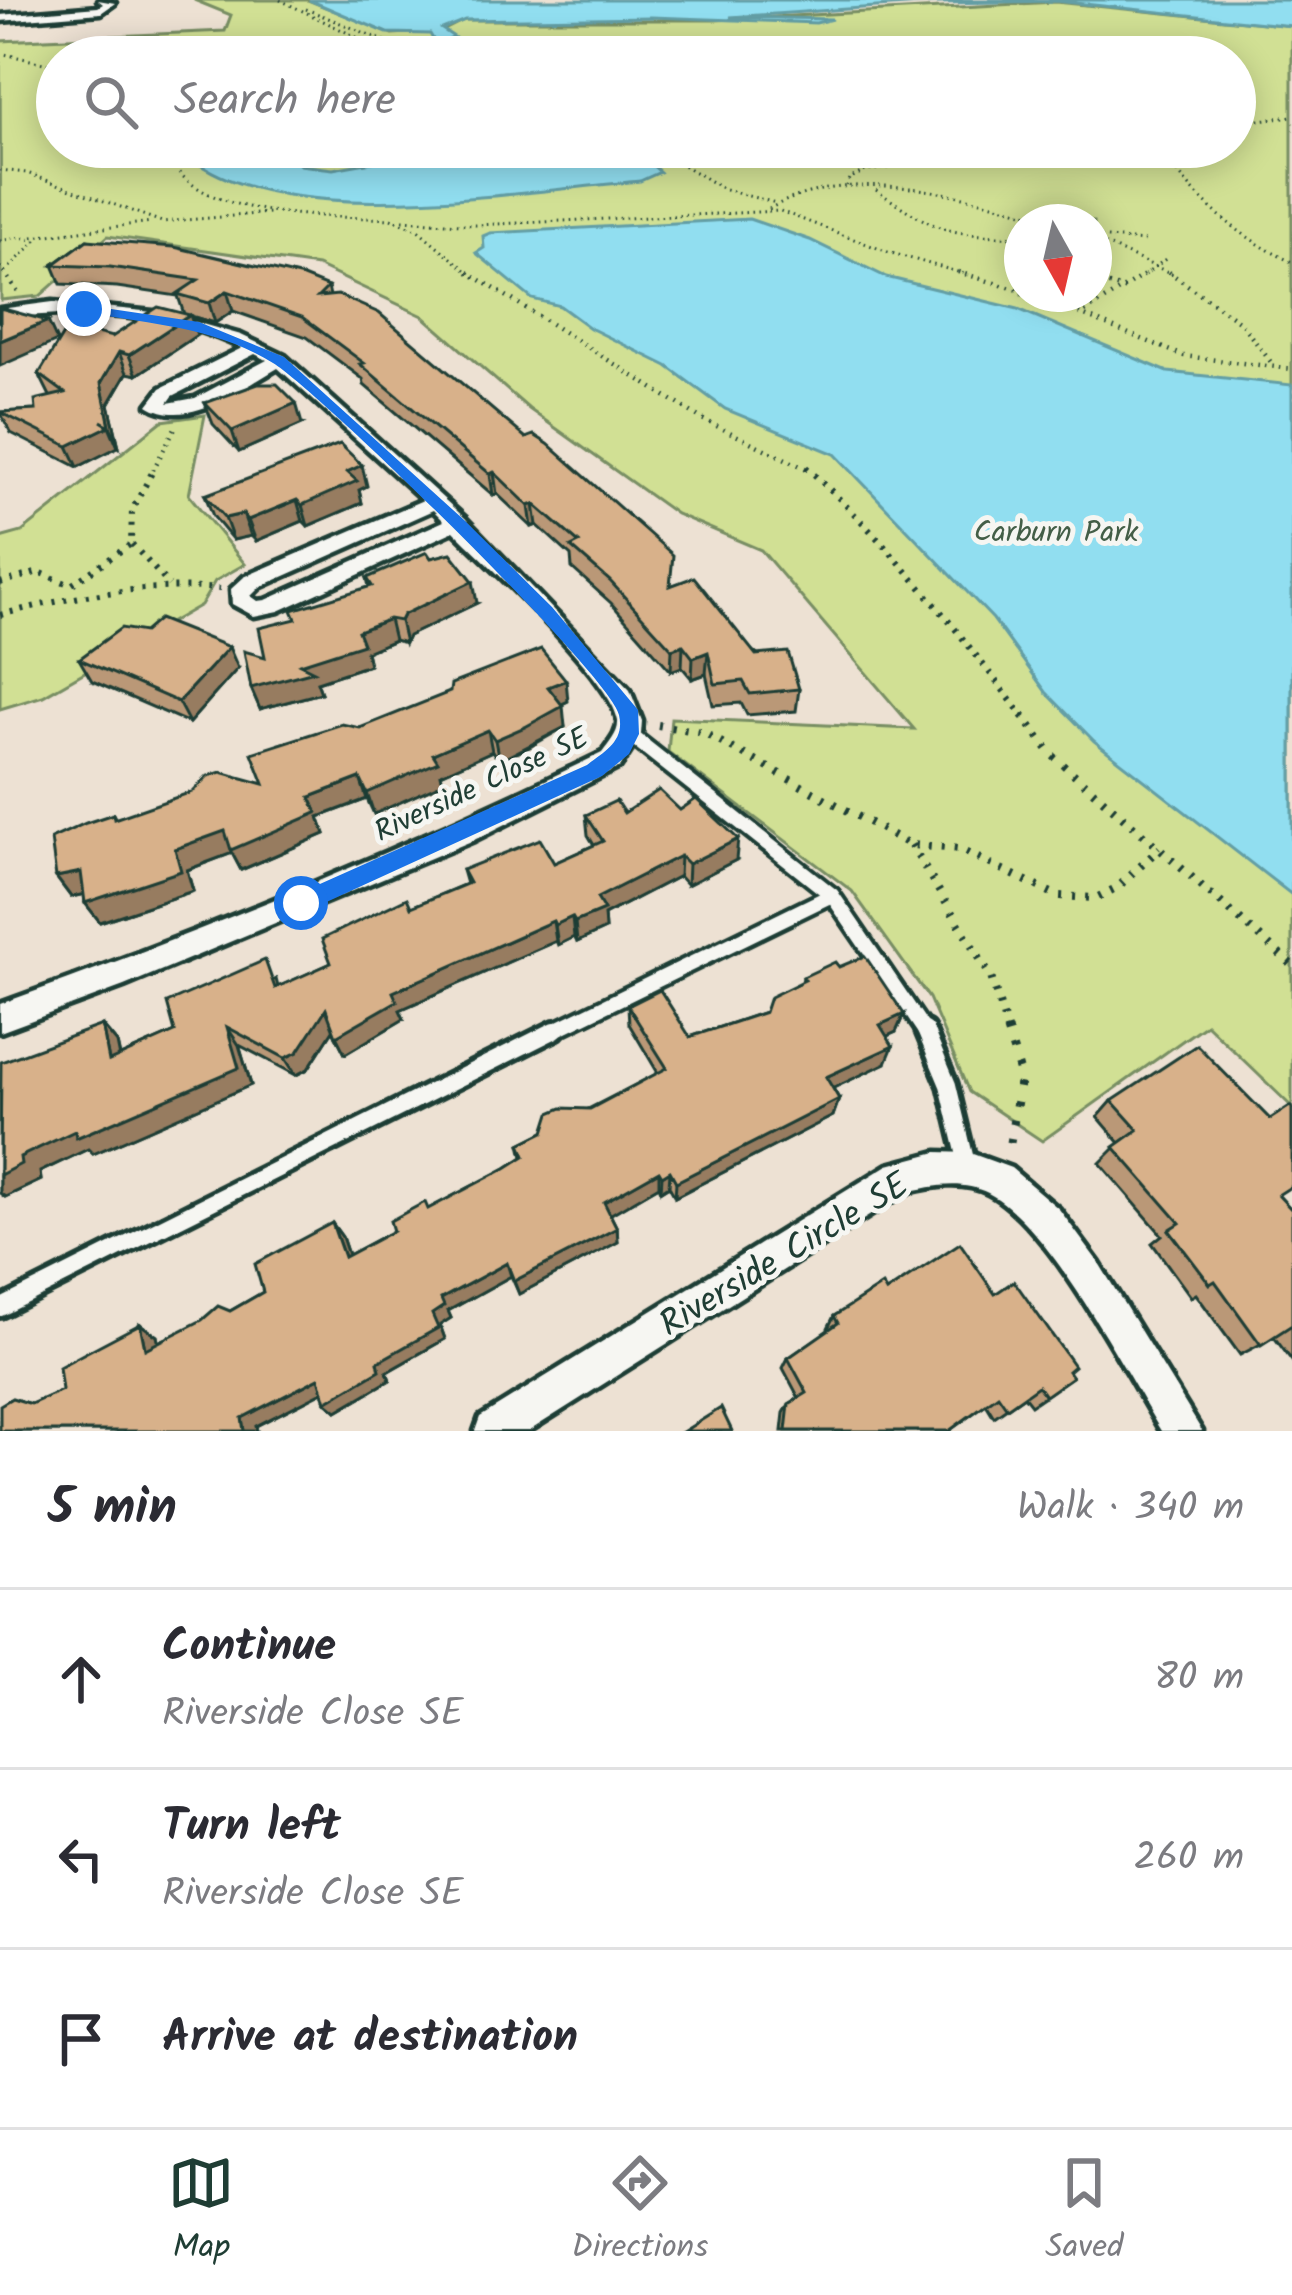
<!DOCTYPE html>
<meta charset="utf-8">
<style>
body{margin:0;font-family:Kalam,sans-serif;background:#f7f7f7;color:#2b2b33}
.compass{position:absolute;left:1004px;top:204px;width:108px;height:108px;border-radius:50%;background:#fff;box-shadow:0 6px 30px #0003;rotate:172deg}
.stop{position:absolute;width:36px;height:36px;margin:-27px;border:9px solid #1a73e8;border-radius:50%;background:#fff}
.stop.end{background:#1a73e8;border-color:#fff;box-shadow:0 3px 12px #0008}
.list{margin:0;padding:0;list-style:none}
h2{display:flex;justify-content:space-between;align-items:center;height:156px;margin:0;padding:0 48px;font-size:51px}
h2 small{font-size:39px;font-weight:400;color:#7c7c81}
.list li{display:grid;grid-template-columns:78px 1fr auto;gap:36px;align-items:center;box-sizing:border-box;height:180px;padding:0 48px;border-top:3px solid #e1e1e2}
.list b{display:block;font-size:45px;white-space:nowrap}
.list p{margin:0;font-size:39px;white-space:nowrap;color:#7c7c81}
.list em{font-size:39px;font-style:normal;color:#7c7c81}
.icon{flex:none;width:66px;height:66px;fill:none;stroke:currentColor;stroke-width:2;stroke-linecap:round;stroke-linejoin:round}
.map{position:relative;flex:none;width:1292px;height:1431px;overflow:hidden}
.search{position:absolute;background:#fff;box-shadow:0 6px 30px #0003;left:36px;right:36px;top:36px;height:132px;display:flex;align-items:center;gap:30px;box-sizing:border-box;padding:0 42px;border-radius:66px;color:#7c7c81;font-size:45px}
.sheet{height:696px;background:#fff}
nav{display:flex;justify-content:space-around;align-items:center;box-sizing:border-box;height:168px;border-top:3px solid #e1e1e2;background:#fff;font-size:33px;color:#7c7c81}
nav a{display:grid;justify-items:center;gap:6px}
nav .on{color:#1f3d34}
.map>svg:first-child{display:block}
</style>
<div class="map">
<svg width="1292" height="1431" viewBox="0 0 1292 1431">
<rect width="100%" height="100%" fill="#ede1d3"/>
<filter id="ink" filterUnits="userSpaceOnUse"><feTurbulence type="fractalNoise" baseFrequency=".00833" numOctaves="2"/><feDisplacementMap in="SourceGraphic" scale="24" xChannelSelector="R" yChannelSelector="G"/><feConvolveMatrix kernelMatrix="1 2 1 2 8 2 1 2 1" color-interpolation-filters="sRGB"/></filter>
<g filter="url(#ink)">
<!-- green -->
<g fill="#d1e094" stroke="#788e64" stroke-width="3" fill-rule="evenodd">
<path d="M 194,0 L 308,0 L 392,34 L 442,31 L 464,20 L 715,20 L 1056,2 L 1292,26 L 1292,1107 L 1206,1024 L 1042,1141 L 969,1092 L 929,998 L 852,891 L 668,752 L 671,718 L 914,729 L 761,550 L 676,514 L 529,409 L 423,316 L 317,266 L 108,236 L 40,296 L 1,300 L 0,41 L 225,31 L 231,15 ZM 57,57 L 1235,57 L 1235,147 L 57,147 ZM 1022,222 L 1094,222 L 1094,294 L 1022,294 Z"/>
<path d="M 205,415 L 189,495 L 245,564 L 215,581 L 201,605 L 43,696 L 0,709 L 0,538 L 22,532 L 162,421 Z"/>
</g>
<!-- water -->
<g fill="#91def0" stroke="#639ea5" stroke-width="3">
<path d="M 309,0 L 1292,0 L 1292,26 L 1056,1 L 935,3 L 730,17 L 832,19 L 816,23 L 651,17 L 465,20 L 442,29 L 454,37 L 437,46 L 430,34 L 387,33 Z"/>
<path d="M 193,147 L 284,147 L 300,165 L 333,169 L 456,147 L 632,147 L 660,172 L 640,181 C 523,191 294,231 196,162 Z"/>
<path d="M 749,219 L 810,240 L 886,277 L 1018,309 L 1168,372 L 1292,385 L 1292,895 L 1094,741 L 1046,692 L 993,619 L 835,454 L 725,409 L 667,366 L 590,328 L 560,306 L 532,299 L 476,253 L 484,248 L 483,236 L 490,233 Z"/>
</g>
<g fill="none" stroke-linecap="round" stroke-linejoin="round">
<defs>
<g id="service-far1">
<path d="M 629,734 L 832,895 L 926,1033"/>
<path d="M 549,1033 L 832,895"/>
</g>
<g id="service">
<path d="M 925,1030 L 948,1085 L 968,1168"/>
<path d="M 0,1308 L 555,1030"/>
</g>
<g id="minor">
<path d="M 98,0 L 115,3 L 101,13 L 0,21 L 0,15 L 98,7 L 103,4 Z"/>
<path d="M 53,302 L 163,313 L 241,335 L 285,356 L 465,518 L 630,690 L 642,721 L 641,734 L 620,767 L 474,840 L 124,986 L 0,1032 L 0,1004 C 205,931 407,848 602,753 C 609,743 619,733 618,721 C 613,680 488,565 454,531 L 279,611 L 254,616 L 232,604 L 231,589 L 244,577 L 423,500 L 278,368 C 243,388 187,431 148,405 L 161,388 L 242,348 C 171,312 77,309 0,319 L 0,309 ZM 255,354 L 267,360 L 195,398 L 168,403 L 173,396 ZM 433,510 L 444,521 L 266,600 L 258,601 L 251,596 L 260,587 Z"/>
<path d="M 937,1152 L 970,1153 L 1011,1168 L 1059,1209 L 1099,1263 L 1202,1431 L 1161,1431 C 1124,1370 1049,1224 988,1193 C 962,1180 933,1186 907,1192 L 529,1431 L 475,1431 L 480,1417 L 888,1165 Z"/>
</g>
</defs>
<!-- service-far1 casing -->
<use href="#service-far1" stroke="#1f3d34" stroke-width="22"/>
<!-- service casing -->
<use href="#service" stroke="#1f3d34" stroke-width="26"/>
<!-- minor casing -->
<use href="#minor" stroke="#1f3d34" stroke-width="9"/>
<!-- path-far4 -->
<g stroke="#1f3d34" stroke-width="3" stroke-dasharray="1.5 4.5" stroke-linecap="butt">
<path d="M 280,0 L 373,45 L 371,57"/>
<path d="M 306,9 L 385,41"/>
<path d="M 384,42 L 439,53"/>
<path d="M 0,53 L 57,66"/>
<path d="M 423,57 L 439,53 L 442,57"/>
<path d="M 1235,123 L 1292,116"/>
<path d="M 164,147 C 188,222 324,215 390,219"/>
<path d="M 653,147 L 725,190 L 776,203"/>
<path d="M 1101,147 L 1171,169"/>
<path d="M 1161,147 C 1190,197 1240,238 1292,262"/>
<path d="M 0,170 L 27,173 L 162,222 L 269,213"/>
<path d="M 846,186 L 849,179 L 865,171 L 1044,147"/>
<path d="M 876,190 C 940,233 945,234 1022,237"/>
<path d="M 769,209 C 852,162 970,196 1056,222"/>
<path d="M 391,219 L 417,229 L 472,275"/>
<path d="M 403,220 L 475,225 L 780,211 L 888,252 L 968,275"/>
<path d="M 33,237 L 152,222"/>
<path d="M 1095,237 L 1145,241"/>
<path d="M 1094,240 L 1175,275"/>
<path d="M 0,241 L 21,237 L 36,241 L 7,270"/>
<path d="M 0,267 L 6,275"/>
<path d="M 1145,275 L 1168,257"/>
</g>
<!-- path-far3 -->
<g stroke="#1f3d34" stroke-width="4.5" stroke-dasharray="1.5 6" stroke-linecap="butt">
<path d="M 4,272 L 19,294"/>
<path d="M 468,272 L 702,419 L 809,470"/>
<path d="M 958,272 L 1022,291"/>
<path d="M 1169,272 L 1240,322 L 1274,366"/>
<path d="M 1094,281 L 1127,290"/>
<path d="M 1030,294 L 1184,356 L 1292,369"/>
<path d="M 1085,312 L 1149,272"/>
<path d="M 153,470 L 176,426"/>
</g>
<!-- path-far2 -->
<g stroke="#1f3d34" stroke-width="6" stroke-dasharray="3 8" stroke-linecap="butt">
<path d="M 806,467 C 887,541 958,630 1024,718"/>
<path d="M 132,544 L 169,585"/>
<path d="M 0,583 L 39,572 L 71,585 L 131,544 L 132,510 L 155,467"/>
<path d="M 0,615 C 73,596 145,583 220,589"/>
</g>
<!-- path-far1 -->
<g stroke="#1f3d34" stroke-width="8" stroke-dasharray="3 10" stroke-linecap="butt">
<path d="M 1022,715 L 1051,754 L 1292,965"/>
<path d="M 658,725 L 702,732 L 911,845 L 959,849 L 1058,896 L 1096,898 L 1118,887 L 1160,848"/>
<path d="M 911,845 L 991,977 L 1008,1033"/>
</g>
<!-- path -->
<path stroke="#1f3d34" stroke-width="9" stroke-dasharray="4.5 14" stroke-linecap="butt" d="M 1007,1030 L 1021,1076 L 1008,1155"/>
<!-- service-far1 -->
<use href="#service-far1" stroke="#f6f6f2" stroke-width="14"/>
<!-- service -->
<use href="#service" stroke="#f6f6f2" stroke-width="16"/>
<!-- minor -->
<use href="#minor" fill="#f6f6f2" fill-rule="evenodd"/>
</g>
<!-- wall -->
<g fill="#ba9877" stroke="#1f3d34" stroke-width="3">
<path d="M 87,240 L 328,287 L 330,296 L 672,585 L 799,689 L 796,711 L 747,715 L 741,703 L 713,705 L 706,674 L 692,679 L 682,667 L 671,671 L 611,603 L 572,568 L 571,556 L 537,525 L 532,527 L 497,494 L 493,495 L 364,385 L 363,379 L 307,337 L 233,311 L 215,323 L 191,316 L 197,335 L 137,375 L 127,373 L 109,404 L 119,447 L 118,446 L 78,467 L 11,433 L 0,412 L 36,410 L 50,396 L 39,374 L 112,337 L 184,314 L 178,296 L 117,287 L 61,284 L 53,265 Z"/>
<path d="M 205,403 L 302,424 L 239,452 L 213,424 Z"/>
<path d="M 367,486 L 359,490 L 362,503 L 308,526 L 303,521 L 256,541 L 251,536 L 233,540 L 213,516 L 205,495 Z"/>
<path d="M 367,578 L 477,603 L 408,636 L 405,643 L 394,640 L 366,652 L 369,665 L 317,682 L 321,693 L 260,709 L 251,688 L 265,657 L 296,619 L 369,587 Z"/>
<path d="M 79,659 L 238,668 L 189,723 L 92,681 Z"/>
<path d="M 568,701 L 561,704 L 565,727 L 528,748 L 499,761 L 492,751 L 441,774 L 443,783 L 374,814 L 367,799 L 319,817 L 325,834 L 241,870 L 232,853 L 187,870 L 193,891 L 100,922 L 85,903 L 84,894 L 71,897 L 56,877 L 113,814 L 116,819 L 264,784 L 360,728 Z"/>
<path d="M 624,813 L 736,860 L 687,885 L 679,876 L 604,915 L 605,929 L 577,942 L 574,937 L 558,945 L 556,941 L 400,1010 L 404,1019 L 345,1054 L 333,1030 L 308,1069 L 296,1075 L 239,1045 L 251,1085 L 93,1154 L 88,1149 L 40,1172 L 41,1180 L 5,1197 L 0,1193 L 0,1091 L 102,1025 L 117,1043 L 120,1056 L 175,1032 L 276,979 L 278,987 L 331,963 L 411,907 L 466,884 L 462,870 L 554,863 L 594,845 L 588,835 L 586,815 Z"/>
<path d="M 839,967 L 904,1014 L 896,1032 L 887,1036 L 886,1063 L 833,1088 L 839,1099 L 833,1116 L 675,1197 L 669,1186 L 661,1191 L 659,1186 L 610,1214 L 617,1228 L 618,1242 L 519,1294 L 511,1276 L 448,1311 L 451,1318 L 440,1325 L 445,1339 L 387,1372 L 390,1380 L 337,1411 L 323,1392 L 256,1426 L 257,1431 L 0,1431 L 31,1404 L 62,1390 L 140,1324 L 157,1336 L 158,1342 L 230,1311 L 263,1292 L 332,1223 L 342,1237 L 348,1255 L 393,1231 L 428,1209 L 506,1168 L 523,1157 L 520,1144 L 658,1073 L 629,1024 L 628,1006 L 690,1037 L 765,1012 L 802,982 L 803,977 Z"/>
<path d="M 1112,1101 L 1279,1196 L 1292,1210 L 1292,1361 L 1274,1337 L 1240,1355 L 1196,1294 L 1191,1297 L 1152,1243 L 1162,1235 L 1100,1163 L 1120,1143 L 1098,1117 Z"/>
<path d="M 886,1292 L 995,1294 L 1072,1377 L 1031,1405 L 1024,1396 L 994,1417 L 986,1404 L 949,1431 L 782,1431 L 784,1413 L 789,1404 L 799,1398 L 783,1368 L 788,1358 L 829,1330 L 828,1328 L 834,1316 Z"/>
</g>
<!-- shaded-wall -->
<g fill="#977c61" stroke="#1f3d34" stroke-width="3">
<path d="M 227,291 L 233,311 L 215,323 L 209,303 Z"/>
<path d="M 190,315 L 197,335 L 137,375 L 129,355 Z"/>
<path d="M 48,321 L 57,341 L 0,366 L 0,341 Z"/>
<path d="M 119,352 L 127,373 L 109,404 L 119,447 L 110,426 L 101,383 Z"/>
<path d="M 296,403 L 302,424 L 239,452 L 232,431 Z"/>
<path d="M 109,426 L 118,447 L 78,467 L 68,446 Z"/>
<path d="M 362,465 L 367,486 L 359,490 L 362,503 L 308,526 L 302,505 L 347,472 Z"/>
<path d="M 494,472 L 497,494 L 493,495 L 490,474 Z"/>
<path d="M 297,500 L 303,521 L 256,541 L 248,520 Z"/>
<path d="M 534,504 L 537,525 L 532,527 L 529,506 Z"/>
<path d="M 243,514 L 251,536 L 233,540 L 225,518 Z"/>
<path d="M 473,581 L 477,603 L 408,636 L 405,643 L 400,621 L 403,615 Z"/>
<path d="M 389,619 L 394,640 L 366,652 L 369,665 L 317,682 L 321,693 L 260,709 L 251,688 L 358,631 Z"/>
<path d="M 683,645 L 682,667 L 671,671 L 672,649 Z"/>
<path d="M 229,647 L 238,668 L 189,723 L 178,702 Z"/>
<path d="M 708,652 L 706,674 L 692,679 L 693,658 Z"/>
<path d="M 566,680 L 568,701 L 551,709 L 548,687 Z"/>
<path d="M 563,706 L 565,727 L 499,761 L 495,740 Z"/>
<path d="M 488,730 L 492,751 L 441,774 L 443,783 L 374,814 L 367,793 L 433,754 Z"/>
<path d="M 360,778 L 367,799 L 319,817 L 325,834 L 241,870 L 232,853 L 187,870 L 193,891 L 100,922 L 85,903 L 175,849 Z"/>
<path d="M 738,839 L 736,860 L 687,885 L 688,864 Z"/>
<path d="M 680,856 L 679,876 L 604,915 L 605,929 L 577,942 L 575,922 L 597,898 Z"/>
<path d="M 81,872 L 95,892 L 71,897 L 56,877 Z"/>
<path d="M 572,917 L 574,937 L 558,945 L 555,925 Z"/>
<path d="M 553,921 L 556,941 L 400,1010 L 404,1019 L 345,1054 L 336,1036 L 393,992 Z"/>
<path d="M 326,1009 L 335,1027 L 308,1069 L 296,1075 L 285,1058 Z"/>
<path d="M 904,1014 L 896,1032 L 874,1042 L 880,1025 Z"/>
<path d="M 102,1025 L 117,1043 L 124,1078 L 109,1061 Z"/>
<path d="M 227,1027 L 239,1045 L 251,1085 L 93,1154 L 88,1149 L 40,1172 L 41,1180 L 5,1197 L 0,1193 L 0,1175 L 20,1157 Z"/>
<path d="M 893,1046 L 886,1063 L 821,1094 L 826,1077 Z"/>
<path d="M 839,1099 L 833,1116 L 675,1197 L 676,1182 Z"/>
<path d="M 659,1171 L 659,1186 L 606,1217 L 604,1202 Z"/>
<path d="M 670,1171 L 669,1186 L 661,1191 L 662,1176 Z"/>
<path d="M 332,1223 L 342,1237 L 353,1270 L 344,1257 Z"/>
<path d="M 617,1228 L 618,1242 L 519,1294 L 514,1281 Z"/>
<path d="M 507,1263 L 511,1276 L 448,1311 L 451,1318 L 440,1325 L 445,1339 L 387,1372 L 390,1380 L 337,1411 L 326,1402 L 378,1362 L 432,1314 L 441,1299 Z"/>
<path d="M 140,1324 L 157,1336 L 162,1360 L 145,1349 Z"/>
<path d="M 319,1378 L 330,1388 L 256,1426 L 257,1431 L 244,1431 L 242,1418 Z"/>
</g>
<!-- building -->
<g fill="#d8b18a" stroke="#1f3d34" stroke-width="3">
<path d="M 87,240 L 174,247 L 303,277 L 328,287 L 318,297 L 338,295 L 379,313 L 526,438 L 534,435 L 548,444 L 673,555 L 670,586 L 694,577 L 756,655 L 788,652 L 799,689 L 750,694 L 743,681 L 715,684 L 708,652 L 693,658 L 683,645 L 672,649 L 610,581 L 571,547 L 579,543 L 534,504 L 529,506 L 494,472 L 490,474 L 360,364 L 364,363 L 302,317 L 227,291 L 209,303 L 177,294 L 198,280 L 110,267 L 53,265 Z"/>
<path d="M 158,307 L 190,315 L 129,355 L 119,352 L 101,383 L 110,426 L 101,421 L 109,426 L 68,446 L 0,412 L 36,410 L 35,400 L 65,393 L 39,374 L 68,326 L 112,337 Z"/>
<path d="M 0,308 L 48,321 L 0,341 Z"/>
<path d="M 258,384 L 277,384 L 296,403 L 232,431 L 205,403 Z"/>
<path d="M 340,444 L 362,465 L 347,472 L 357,481 L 302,505 L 297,500 L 248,520 L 243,514 L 225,518 L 205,495 Z"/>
<path d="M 427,552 L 431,558 L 451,553 L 473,581 L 403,615 L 400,621 L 389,619 L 358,631 L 363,644 L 300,664 L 314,671 L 251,688 L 244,651 L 265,657 L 259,628 L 296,619 L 292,610 L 372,586 L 367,578 Z"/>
<path d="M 159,619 L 229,647 L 178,702 L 79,659 L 121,628 L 144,632 Z"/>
<path d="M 541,649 L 566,680 L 548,687 L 563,706 L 525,727 L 495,740 L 488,730 L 433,754 L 438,762 L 367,793 L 360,778 L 310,797 L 317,813 L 231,850 L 225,831 L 175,849 L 181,871 L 85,903 L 81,872 L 56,877 L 51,839 L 86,823 L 113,814 L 114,819 L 192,792 L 208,776 L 221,772 L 264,784 L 252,753 L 342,724 L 360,728 L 450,692 L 451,684 Z"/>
<path d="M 659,790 L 680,810 L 696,799 L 738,839 L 688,864 L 680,856 L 597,898 L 604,910 L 575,922 L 572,917 L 555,925 L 553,921 L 393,992 L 397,1001 L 336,1036 L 326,1009 L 298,1052 L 285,1058 L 227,1027 L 239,1068 L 76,1138 L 75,1131 L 20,1157 L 21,1164 L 0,1175 L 1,1062 L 102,1025 L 109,1061 L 175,1032 L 167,1003 L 265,960 L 275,988 L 331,963 L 322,939 L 407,898 L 411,907 L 469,883 L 462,870 L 540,839 L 554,863 L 603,841 L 586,815 L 616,801 L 624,813 Z"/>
<path d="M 865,956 L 904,1014 L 880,1025 L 893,1046 L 826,1077 L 839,1099 L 676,1182 L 670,1171 L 662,1176 L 659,1171 L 604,1202 L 617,1228 L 514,1281 L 507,1263 L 441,1299 L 444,1306 L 432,1314 L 438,1328 L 378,1362 L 380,1370 L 326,1402 L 319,1378 L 242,1418 L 244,1431 L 0,1431 L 0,1405 L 12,1398 L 31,1404 L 62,1390 L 59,1367 L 85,1353 L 140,1324 L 145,1349 L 202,1320 L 218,1306 L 230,1311 L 263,1292 L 255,1264 L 332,1223 L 344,1257 L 393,1231 L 390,1221 L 425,1202 L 428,1209 L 506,1168 L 525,1156 L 520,1144 L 544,1132 L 550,1113 L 562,1108 L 590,1109 L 667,1068 L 628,1006 L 660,990 L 690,1037 L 765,1012 L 770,997 L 805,980 L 803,977 L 835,962 L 839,967 Z"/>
<path d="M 1197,1045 L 1270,1119 L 1290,1106 L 1292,1108 L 1292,1186 L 1278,1195 L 1292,1210 L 1292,1325 L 1261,1345 L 1215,1281 L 1210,1284 L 1169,1230 L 1180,1223 L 1114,1147 L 1138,1130 L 1112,1101 Z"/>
<path d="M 960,1243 L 995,1294 L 1014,1281 L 1074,1366 L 1068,1371 L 1072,1377 L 1045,1396 L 1038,1386 L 1007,1408 L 998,1395 L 949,1431 L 786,1431 L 789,1404 L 807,1393 L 788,1358 L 838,1323 L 834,1316 L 882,1285 L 886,1292 Z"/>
<path d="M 721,1408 L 732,1431 L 684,1431 Z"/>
</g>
</g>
<!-- route -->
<path fill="#1a73e8" d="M 84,305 L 199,322 L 284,357 L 463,519 L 552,607 L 638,710 L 639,734 L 629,754 L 602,776 L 309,910 L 293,910 L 293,896 L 587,765 C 605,751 625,741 619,715 C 611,676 319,391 273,363 C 214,326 146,324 80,311 Z"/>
<g text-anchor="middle" stroke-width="10" stroke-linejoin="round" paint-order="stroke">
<!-- park labels -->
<g font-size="30" fill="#435e47" stroke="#f6f6f2">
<text x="1056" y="541">Carburn Park</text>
</g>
<!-- street labels -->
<g font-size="30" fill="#1f3d34" stroke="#f6f6f2">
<text transform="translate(481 784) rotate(-25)" y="10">Riverside Close SE</text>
</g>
<!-- near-street labels -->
<g font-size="36" fill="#1f3d34" stroke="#f6f6f2">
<text transform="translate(783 1253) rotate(-31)" y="13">Riverside Circle SE</text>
</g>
</g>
</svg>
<svg class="compass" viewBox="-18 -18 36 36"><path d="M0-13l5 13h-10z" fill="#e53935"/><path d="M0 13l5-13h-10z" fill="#7c7c81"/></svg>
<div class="stop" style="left:301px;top:903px"></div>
<div class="stop end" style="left:84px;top:309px"></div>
<div class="search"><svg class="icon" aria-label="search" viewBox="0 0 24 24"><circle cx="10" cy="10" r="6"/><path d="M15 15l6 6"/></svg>Search here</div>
</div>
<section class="sheet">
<h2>5 min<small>Walk · 340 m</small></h2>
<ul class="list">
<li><svg class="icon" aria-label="ahead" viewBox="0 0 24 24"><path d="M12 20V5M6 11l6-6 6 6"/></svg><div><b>Continue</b><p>Riverside Close SE</p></div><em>80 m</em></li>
<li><svg class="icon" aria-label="left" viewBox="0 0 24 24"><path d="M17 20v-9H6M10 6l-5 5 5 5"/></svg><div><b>Turn left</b><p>Riverside Close SE</p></div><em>260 m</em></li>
<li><svg class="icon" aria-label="arrive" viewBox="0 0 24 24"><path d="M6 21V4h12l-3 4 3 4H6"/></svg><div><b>Arrive at destination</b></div></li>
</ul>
</section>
<nav>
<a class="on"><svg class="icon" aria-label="map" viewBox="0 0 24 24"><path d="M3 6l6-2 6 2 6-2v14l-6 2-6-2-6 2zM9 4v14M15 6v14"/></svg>Map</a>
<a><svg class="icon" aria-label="directions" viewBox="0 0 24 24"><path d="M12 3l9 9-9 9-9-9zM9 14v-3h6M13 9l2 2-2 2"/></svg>Directions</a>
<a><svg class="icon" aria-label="saved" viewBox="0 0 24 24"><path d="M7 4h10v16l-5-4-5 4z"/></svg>Saved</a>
</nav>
